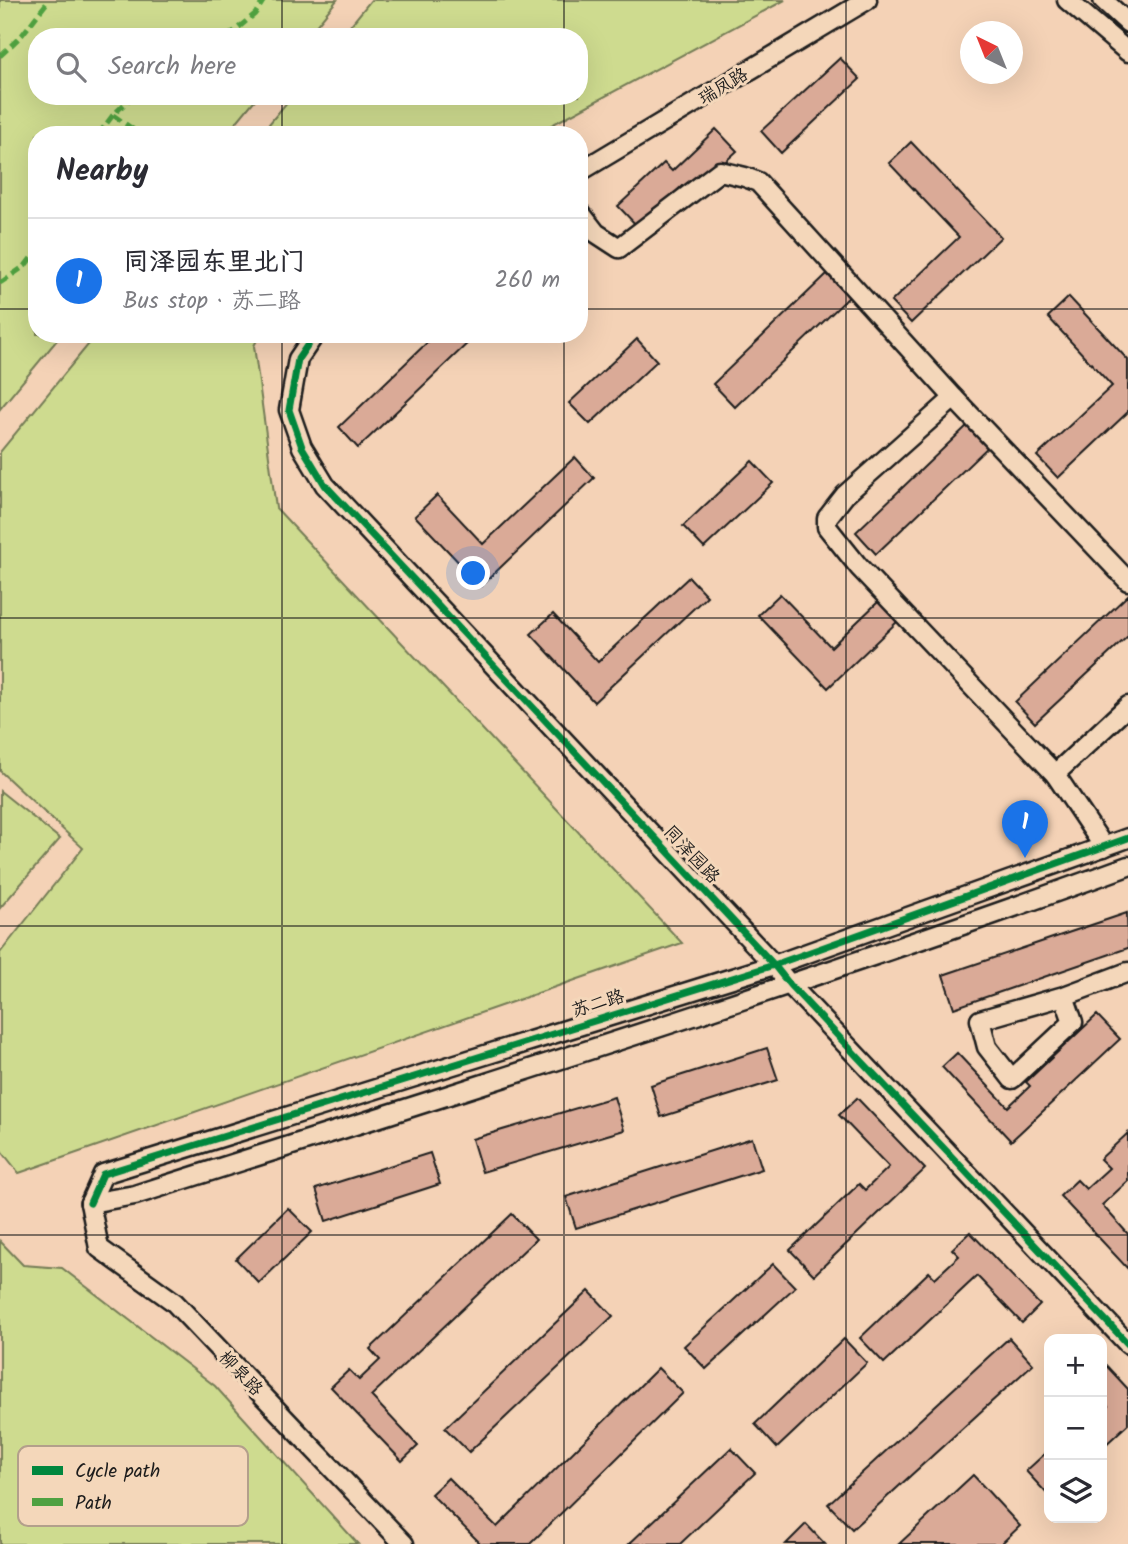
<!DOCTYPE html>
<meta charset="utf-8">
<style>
body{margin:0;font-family:Kalam,"LXGW WenKai TC",sans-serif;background:#f7f7f7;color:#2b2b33}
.controls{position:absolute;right:21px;bottom:21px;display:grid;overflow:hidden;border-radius:14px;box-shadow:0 7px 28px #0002}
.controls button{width:63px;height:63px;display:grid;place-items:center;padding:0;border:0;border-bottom:2px solid #e1e1e2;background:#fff;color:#2b2b33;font:35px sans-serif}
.compass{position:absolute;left:960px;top:21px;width:63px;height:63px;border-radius:50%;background:#fff;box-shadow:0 7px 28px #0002;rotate:317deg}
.you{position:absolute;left:474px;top:574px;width:24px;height:24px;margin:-18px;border:5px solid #fff;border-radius:50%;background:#1a73e8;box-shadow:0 0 0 10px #1a73e833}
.badge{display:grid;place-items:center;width:46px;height:46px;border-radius:50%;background:#1a73e8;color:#fff;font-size:23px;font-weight:700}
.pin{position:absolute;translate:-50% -58px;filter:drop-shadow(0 2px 4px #0008)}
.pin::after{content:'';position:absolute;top:37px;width:24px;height:21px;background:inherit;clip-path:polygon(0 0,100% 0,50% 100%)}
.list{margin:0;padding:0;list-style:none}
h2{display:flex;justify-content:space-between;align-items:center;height:91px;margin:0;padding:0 28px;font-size:30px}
h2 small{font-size:23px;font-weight:400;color:#7c7c81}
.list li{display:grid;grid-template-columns:46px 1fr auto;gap:21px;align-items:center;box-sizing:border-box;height:126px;padding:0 28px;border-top:2px solid #e1e1e2}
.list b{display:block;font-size:26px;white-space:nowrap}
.list p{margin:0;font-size:23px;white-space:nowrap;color:#7c7c81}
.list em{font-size:23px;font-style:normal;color:#7c7c81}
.icon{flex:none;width:38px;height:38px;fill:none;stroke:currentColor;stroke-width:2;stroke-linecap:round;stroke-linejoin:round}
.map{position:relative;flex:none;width:1128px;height:1544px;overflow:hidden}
.search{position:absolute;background:#fff;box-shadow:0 7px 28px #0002;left:28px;top:28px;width:560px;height:77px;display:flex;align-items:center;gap:18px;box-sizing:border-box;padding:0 24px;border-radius:28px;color:#7c7c81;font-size:26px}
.panel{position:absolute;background:#fff;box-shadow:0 7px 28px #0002;left:28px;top:126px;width:560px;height:217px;border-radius:28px}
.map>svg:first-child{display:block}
</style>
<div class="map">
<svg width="1128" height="1544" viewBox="0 0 1128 1544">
<rect width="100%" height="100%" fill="#f4d2b6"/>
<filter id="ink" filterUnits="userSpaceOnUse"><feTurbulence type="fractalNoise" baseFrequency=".0143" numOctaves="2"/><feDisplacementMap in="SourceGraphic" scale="14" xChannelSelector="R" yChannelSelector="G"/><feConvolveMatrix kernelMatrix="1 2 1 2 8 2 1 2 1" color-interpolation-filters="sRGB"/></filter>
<g filter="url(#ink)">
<!-- green -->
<g fill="#cedb8f" stroke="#757c56" stroke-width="2">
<path d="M 0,0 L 337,0 L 307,37 L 37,37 L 37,96 L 258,96 L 226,135 L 37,135 L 37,334 L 62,334 L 0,409 Z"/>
<path d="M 371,0 L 785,0 L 533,135 L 260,135 L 292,96 L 579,96 L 579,37 L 341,37 Z"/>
<path d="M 97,334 L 260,334 L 254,346 L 276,508 L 682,943 L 19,1173 L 0,1149 L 0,953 L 83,848 L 0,771 L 0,452 Z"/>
<path d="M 0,791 L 60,839 L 0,908 Z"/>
<path d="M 0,1241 L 23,1265 L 62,1268 L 215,1386 L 358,1544 L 0,1544 Z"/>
</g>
<!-- building -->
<g fill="#daaa97" stroke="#1c1c1c" stroke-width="2">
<path d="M 840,58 L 860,79 L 781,153 L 761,131 Z"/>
<path d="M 716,129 L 737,151 L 690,194 L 682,186 L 639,228 L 618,206 L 664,163 L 672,171 Z"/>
<path d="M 911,142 L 1001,237 L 911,323 L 891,302 L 959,237 L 889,163 Z"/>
<path d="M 827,274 L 849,297 L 735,407 L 713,384 Z"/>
<path d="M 1069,297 L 1128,360 L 1128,412 L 1058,478 L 1037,456 L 1112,386 L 1048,317 Z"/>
<path d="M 436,334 L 464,334 L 470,341 L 358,448 L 339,427 Z"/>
<path d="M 637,339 L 657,361 L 590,424 L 569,403 Z"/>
<path d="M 969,424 L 989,446 L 876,554 L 856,532 Z"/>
<path d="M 575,457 L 594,478 L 481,586 L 415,516 L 437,495 L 483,544 Z"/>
<path d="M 752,461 L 773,483 L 704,548 L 683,526 Z"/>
<path d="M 689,577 L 707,596 L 594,702 L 531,634 L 553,614 L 598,662 Z"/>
<path d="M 780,594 L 831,647 L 879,601 L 898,621 L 828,688 L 758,615 Z"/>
<path d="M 1128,595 L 1128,636 L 1035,723 L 1015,702 Z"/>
<path d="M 1127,913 L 1128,948 L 954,1008 L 943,975 Z"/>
<path d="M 1097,1015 L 1120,1039 L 1011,1141 L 942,1067 L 957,1053 L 1008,1107 L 1030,1086 L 1026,1082 Z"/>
<path d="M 767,1048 L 778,1080 L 661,1117 L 651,1085 Z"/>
<path d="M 614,1097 L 624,1130 L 482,1172 L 472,1139 Z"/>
<path d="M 857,1098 L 925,1169 L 814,1275 L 790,1250 L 859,1184 L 865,1190 L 889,1167 L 839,1115 Z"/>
<path d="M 1128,1133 L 1128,1181 L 1102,1205 L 1128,1234 L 1128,1269 L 1060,1196 L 1077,1180 L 1086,1189 L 1109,1168 L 1100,1159 Z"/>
<path d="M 752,1138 L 762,1169 L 576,1228 L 566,1197 Z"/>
<path d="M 430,1153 L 440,1184 L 326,1221 L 316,1189 Z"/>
<path d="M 288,1208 L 312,1232 L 259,1283 L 236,1259 Z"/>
<path d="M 512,1214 L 536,1239 L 371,1396 L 418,1446 L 402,1461 L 331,1387 L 349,1370 L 359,1380 L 380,1360 L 370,1349 Z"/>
<path d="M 970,1232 L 1040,1305 L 1022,1323 L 977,1276 L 884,1363 L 860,1338 L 929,1272 L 935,1278 L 959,1256 L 952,1249 Z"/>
<path d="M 773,1264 L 795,1287 L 706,1369 L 684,1346 Z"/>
<path d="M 589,1291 L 613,1316 L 469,1452 L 445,1428 Z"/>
<path d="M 1009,1338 L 1033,1364 L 852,1529 L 828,1504 Z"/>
<path d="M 844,1339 L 867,1363 L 777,1448 L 755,1424 Z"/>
<path d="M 1102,1361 L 1128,1389 L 1128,1424 L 1102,1448 L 1102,1412 L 1108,1406 L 1102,1399 Z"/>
<path d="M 658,1368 L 683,1393 L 530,1544 L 481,1544 L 431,1494 L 448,1478 L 497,1527 Z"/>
<path d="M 731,1448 L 755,1473 L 680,1544 L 629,1544 Z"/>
<path d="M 1049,1450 L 1049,1496 L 1026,1471 Z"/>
<path d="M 973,1475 L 1020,1526 L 1001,1544 L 899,1544 Z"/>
<path d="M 806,1524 L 825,1544 L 786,1544 Z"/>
</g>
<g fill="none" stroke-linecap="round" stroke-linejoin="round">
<defs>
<g id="minor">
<path d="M 1067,0 L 1128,52"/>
<path d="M 1103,0 L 1128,23"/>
<path d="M 579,172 L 867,0"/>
<path d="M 579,211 L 596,233 L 619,248 L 720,171 L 745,177 L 758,182 L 954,398 L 1128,581"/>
<path d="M 315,334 L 298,359 L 289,410 L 302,447 L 325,485 L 774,965 L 790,985 L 1128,1344"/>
<path d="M 954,398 L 845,495 L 827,518 L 827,527 L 859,567 L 1055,774 L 1104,847"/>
<path d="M 1055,774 L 1128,706"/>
<path d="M 1064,996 L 1073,1022 L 1012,1079 L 987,1047 L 980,1020 L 1064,996 L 1128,972"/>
<path d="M 90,1203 L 103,1174 L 774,965 L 1128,838"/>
<path d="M 90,1203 L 135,1195 C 467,1089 800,986 1128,866"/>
<path d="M 90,1203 L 99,1248 L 174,1302 L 404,1544"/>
</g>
</defs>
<!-- minor casing -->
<use href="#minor" stroke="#1c1c1c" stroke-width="23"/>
<!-- minor -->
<use href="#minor" stroke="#f4d7ba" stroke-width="18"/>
<!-- quiet -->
<g stroke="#4fa141" stroke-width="5" stroke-dasharray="10 5" stroke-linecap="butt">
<path d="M 227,37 L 255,14 L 264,0"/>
<path d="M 0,56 L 22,35 L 49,0"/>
<path d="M 113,115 L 141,135"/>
<path d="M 98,135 L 113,115 L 133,96"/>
<path d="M 0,283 L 25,266 L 37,250"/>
</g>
<defs>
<g id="cycleway">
<path d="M 315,334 L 298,359 L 289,410 L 302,447 L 325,485 L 774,965 L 790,985 L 1128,1344"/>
<path d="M 90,1203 L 103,1174 L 774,965 L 1128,838"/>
</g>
</defs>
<!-- cycleway casing -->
<use href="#cycleway" stroke="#f4d7ba" stroke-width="11"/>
<!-- cycleway -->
<use href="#cycleway" stroke="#00873e" stroke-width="7"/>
</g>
</g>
<!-- grid -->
<path fill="none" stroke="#1c1c1c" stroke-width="2" stroke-opacity="0.55" d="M 282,0 L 282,37M 564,0 L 564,37M 846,0 L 846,1544M 282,96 L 282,135M 564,96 L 564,135M 0,309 L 37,309M 579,309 L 1128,309M 282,334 L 282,1544M 564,334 L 564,1544M 0,618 L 1128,618M 0,926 L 1128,926M 0,1235 L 1128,1235"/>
<g text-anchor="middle" stroke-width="6" stroke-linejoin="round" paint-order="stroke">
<!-- street labels -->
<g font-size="18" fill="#1c1c1c" stroke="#f4d7ba">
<text transform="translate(723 86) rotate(-31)" y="6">瑞凤路</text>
<text transform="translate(692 854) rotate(47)" y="6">同泽园路</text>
<text transform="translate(598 1003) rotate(-17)" y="6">苏二路</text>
<text transform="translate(241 1373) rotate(46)" y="6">柳泉路</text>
</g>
</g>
<!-- legend -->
<rect x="18" y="1446" width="230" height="80" rx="10" fill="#f4d7ba" stroke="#b39f8b" stroke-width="2"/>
<rect x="32" y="1466" width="31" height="9" fill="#00873e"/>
<rect x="32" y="1498" width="31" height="8" fill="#4fa141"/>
<g font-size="19" fill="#1c1c1c">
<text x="75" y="1477">Cycle path</text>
<text x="75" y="1509">Path</text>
</g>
</svg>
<div class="controls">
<button>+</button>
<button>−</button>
<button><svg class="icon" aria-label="layers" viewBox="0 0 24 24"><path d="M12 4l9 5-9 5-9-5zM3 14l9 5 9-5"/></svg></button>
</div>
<svg class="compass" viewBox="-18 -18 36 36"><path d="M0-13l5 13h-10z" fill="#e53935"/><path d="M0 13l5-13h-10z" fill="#7c7c81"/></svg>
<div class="you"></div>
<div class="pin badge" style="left:1025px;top:858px">1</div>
<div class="search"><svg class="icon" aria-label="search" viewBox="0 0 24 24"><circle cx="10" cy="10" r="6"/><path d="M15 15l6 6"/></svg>Search here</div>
<section class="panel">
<h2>Nearby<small></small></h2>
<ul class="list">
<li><span class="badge">1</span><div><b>同泽园东里北门</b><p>Bus stop · 苏二路</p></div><em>260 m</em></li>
</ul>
</section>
</div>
